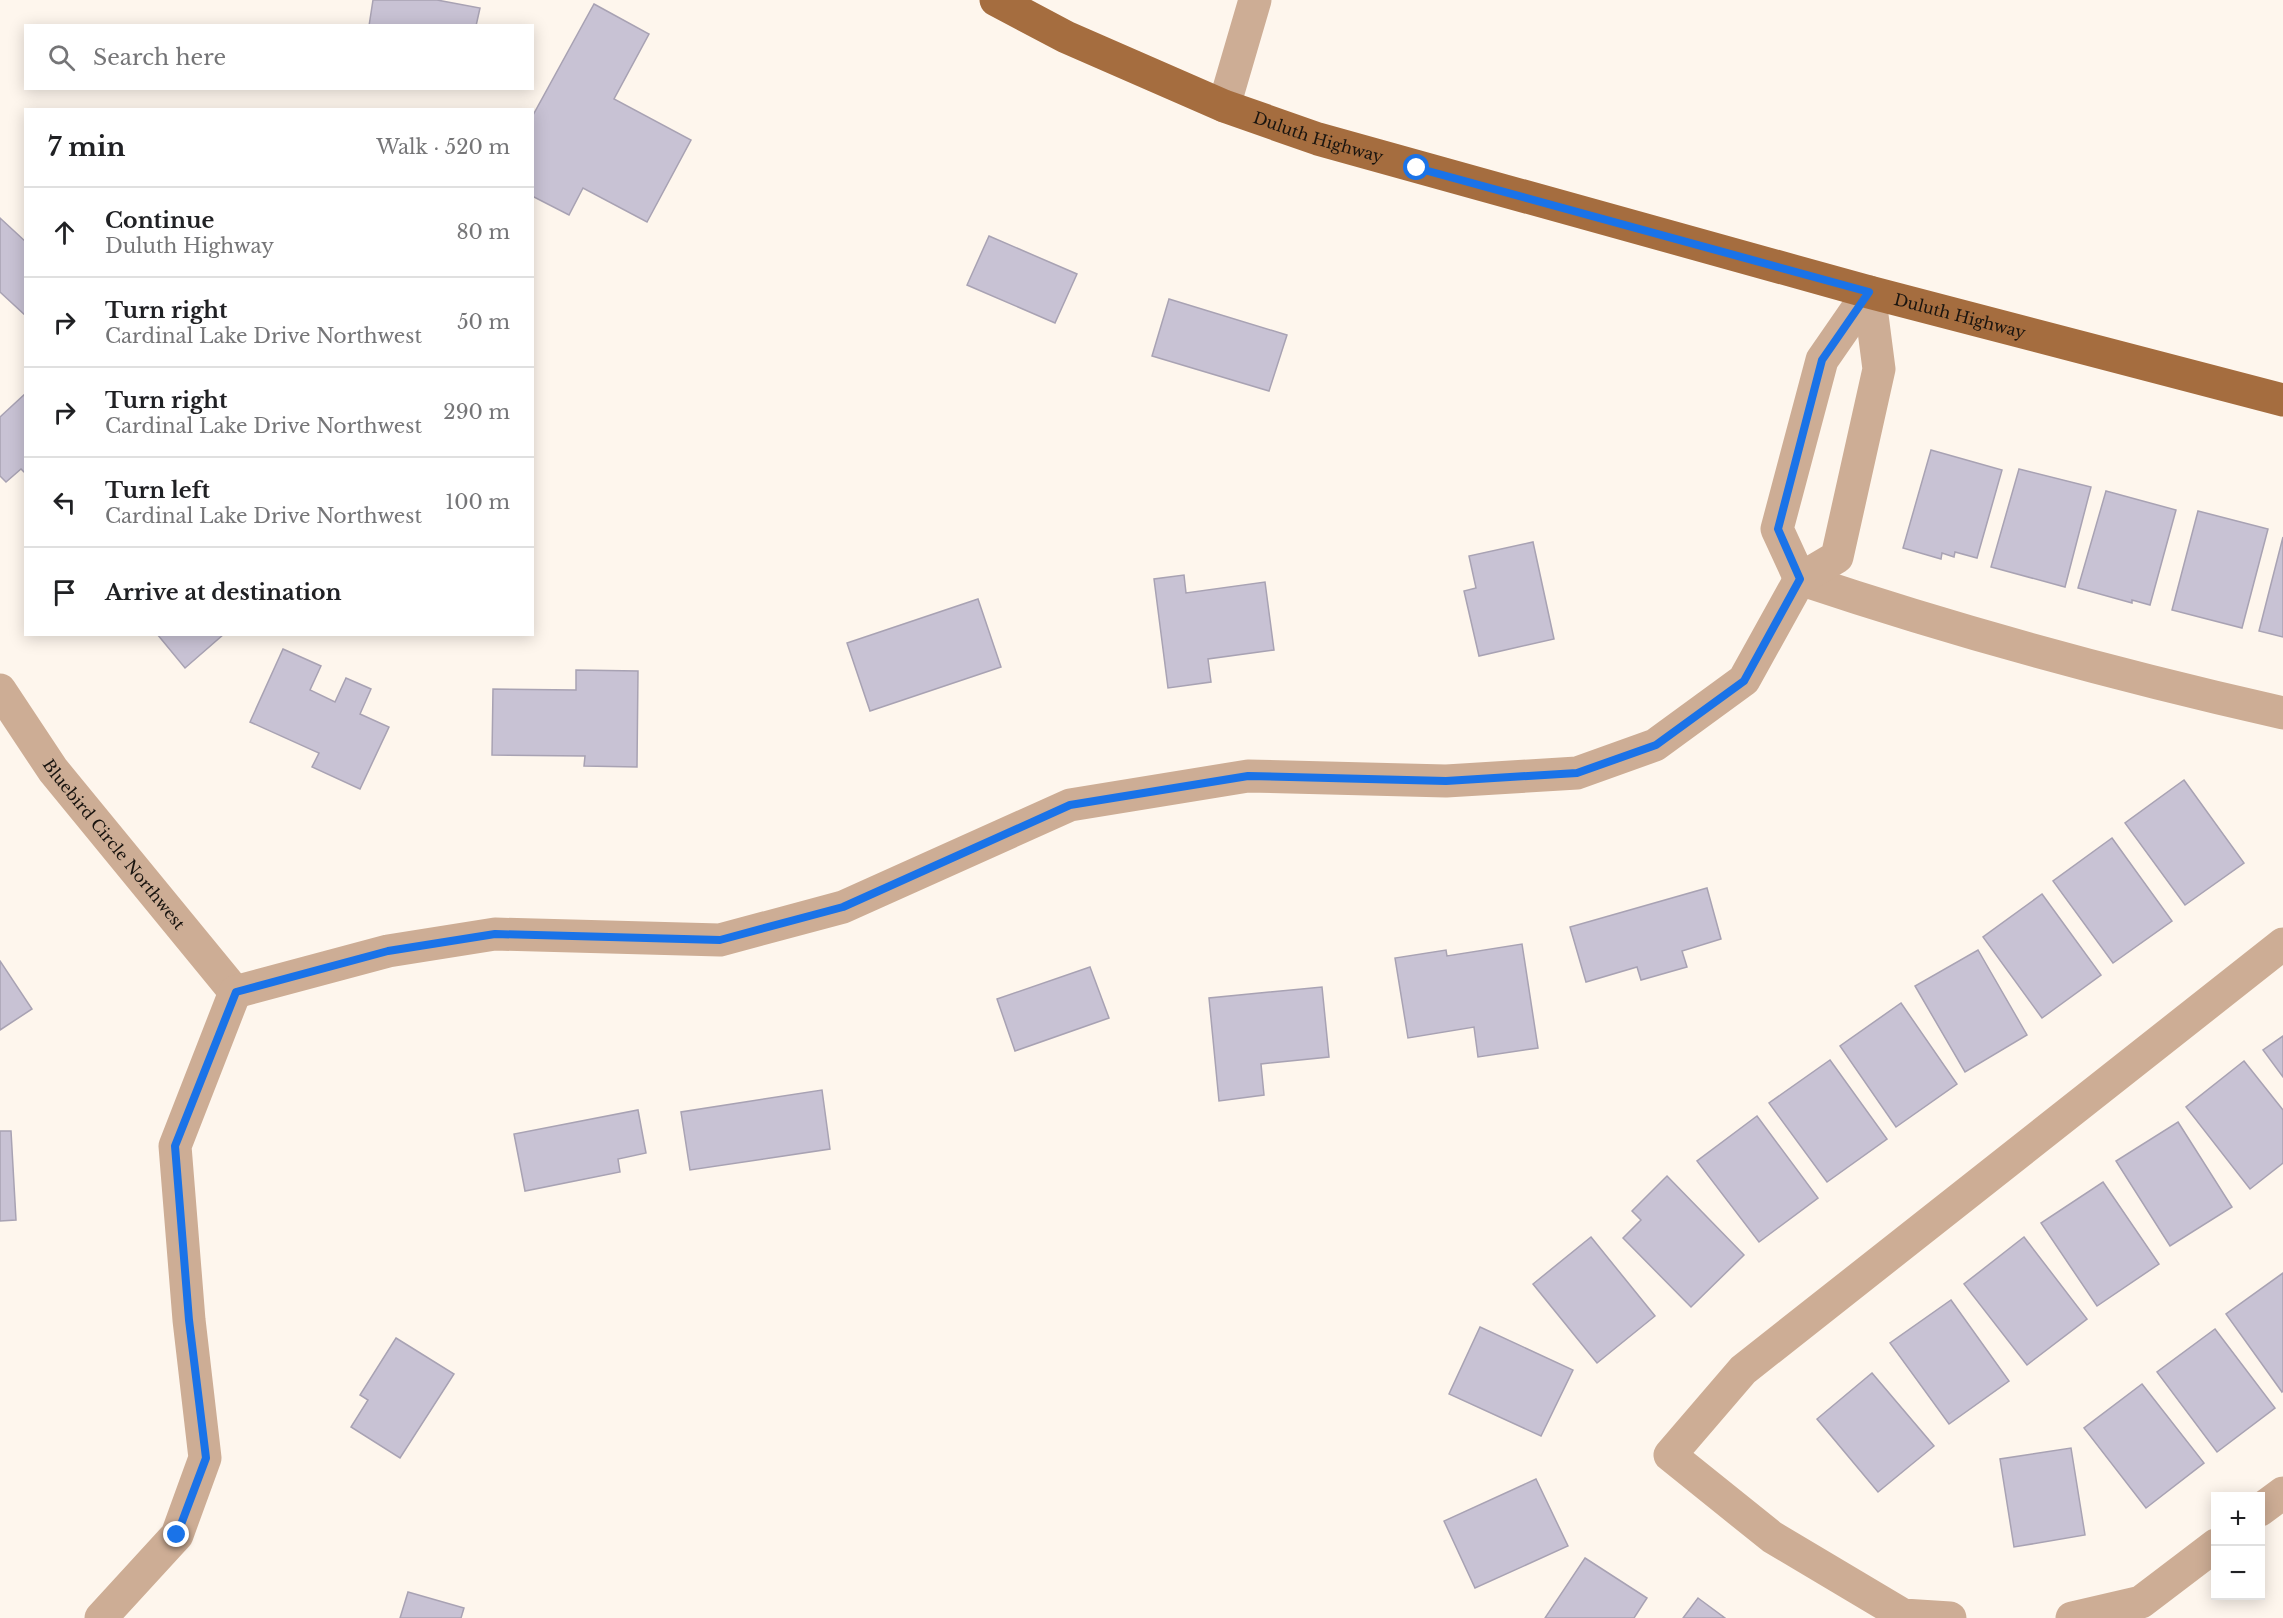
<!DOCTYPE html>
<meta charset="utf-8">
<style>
body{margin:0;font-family:"Libre Baskerville",serif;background:#f6f6f6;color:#202124}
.controls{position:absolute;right:18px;bottom:18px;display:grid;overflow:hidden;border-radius:0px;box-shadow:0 3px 15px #0003}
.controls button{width:54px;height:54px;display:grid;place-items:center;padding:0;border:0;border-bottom:2px solid #e0e0e0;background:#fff;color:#202124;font:30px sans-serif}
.stop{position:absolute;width:18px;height:18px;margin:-14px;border:4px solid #1a73e8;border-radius:50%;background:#fff}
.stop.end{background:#1a73e8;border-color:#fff;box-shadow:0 2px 6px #0008}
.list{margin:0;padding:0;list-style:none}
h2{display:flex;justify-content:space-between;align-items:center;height:78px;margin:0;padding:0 24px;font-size:26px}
h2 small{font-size:20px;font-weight:400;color:#757577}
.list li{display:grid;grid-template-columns:39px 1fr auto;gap:18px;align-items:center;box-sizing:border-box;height:90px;padding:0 24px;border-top:2px solid #e0e0e0}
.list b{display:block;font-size:22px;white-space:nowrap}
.list p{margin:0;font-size:20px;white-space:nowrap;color:#757577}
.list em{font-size:20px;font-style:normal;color:#757577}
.icon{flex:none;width:33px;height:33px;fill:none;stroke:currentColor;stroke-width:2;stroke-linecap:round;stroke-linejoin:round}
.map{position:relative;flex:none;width:2283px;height:1618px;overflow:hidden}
.search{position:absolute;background:#fff;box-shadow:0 3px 15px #0003;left:24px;top:24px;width:510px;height:66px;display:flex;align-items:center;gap:15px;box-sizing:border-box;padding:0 21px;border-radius:0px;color:#757577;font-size:22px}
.panel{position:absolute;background:#fff;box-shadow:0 3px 15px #0003;left:24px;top:108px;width:510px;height:528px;border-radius:0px}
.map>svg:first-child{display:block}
</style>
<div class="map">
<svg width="2283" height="1618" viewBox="0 0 2283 1618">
<rect width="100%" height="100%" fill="#fef6ed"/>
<!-- building -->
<g fill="#c8c2d4" stroke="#a8a2b3" stroke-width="1.5">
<path d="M 373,0 L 437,0 L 480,8 L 476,26 L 369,26 Z"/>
<path d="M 594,4 L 649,34 L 614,99 L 691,140 L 647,222 L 583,188 L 569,215 L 532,196 L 532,117 Z"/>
<path d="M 0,218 L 26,242 L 26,316 L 0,292 Z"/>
<path d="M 989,236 L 1077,274 L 1055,323 L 967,285 Z"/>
<path d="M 1169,299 L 1287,335 L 1269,391 L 1152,356 Z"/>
<path d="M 26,393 L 26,474 L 21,469 L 6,482 L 0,476 L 0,417 Z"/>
<path d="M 1931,450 L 2002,470 L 1977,558 L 1955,552 L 1954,557 L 1942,553 L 1941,559 L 1903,548 Z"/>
<path d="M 2019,469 L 2091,487 L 2065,587 L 1991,567 Z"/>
<path d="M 2106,491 L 2176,510 L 2150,605 L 2132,600 L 2132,603 L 2078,588 Z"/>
<path d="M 2198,511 L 2268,529 L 2242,628 L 2172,610 Z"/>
<path d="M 2283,537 L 2283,637 L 2259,631 Z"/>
<path d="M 1533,542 L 1554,639 L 1479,656 L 1464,591 L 1476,588 L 1469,556 Z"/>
<path d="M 1184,575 L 1186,593 L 1265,582 L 1274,650 L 1208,659 L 1211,682 L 1168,688 L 1154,579 Z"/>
<path d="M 978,599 L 1001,667 L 870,711 L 847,643 Z"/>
<path d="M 157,634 L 224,634 L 185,668 Z"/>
<path d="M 283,649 L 321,666 L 310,690 L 335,702 L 346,678 L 371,689 L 360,714 L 389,727 L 360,789 L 312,767 L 319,753 L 250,722 Z"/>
<path d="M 576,670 L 638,671 L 637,767 L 584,766 L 585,756 L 492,755 L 493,689 L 576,690 Z"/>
<path d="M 2184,780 L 2244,863 L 2185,905 L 2125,823 Z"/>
<path d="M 2112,838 L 2172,921 L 2113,963 L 2053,881 Z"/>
<path d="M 1707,888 L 1721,939 L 1682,951 L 1687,967 L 1641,980 L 1637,967 L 1586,982 L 1570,927 Z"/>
<path d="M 2042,894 L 2101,975 L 2042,1018 L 1983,937 Z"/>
<path d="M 1522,944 L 1538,1048 L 1478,1057 L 1474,1027 L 1408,1038 L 1395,958 L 1446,950 L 1447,956 Z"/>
<path d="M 1978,950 L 2027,1035 L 1965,1072 L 1915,986 Z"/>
<path d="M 0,961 L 32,1009 L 0,1030 Z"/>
<path d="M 1090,967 L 1109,1018 L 1015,1051 L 997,999 Z"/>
<path d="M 1322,987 L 1329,1057 L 1261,1064 L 1264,1095 L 1219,1101 L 1209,998 Z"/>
<path d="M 1901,1003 L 1957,1084 L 1896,1127 L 1840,1046 Z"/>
<path d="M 2283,1036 L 2283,1077 L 2263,1050 Z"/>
<path d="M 1830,1060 L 1887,1139 L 1827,1182 L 1769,1103 Z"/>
<path d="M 2244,1061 L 2283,1110 L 2283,1163 L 2250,1189 L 2186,1107 Z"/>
<path d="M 822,1090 L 830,1149 L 690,1170 L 681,1112 Z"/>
<path d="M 638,1110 L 646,1153 L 618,1159 L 620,1172 L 525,1191 L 514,1134 Z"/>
<path d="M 1757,1116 L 1818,1198 L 1759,1242 L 1697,1161 Z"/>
<path d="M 2178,1122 L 2232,1207 L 2170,1246 L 2116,1161 Z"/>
<path d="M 0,1131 L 11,1131 L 16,1220 L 0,1221 Z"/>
<path d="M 1667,1176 L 1744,1255 L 1691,1307 L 1623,1238 L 1641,1220 L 1632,1211 Z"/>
<path d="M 2103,1182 L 2159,1264 L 2097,1306 L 2041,1223 Z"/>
<path d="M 1591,1237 L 1655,1316 L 1597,1363 L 1533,1284 Z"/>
<path d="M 2024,1237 L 2087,1319 L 2027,1365 L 1964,1284 Z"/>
<path d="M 2283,1273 L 2283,1391 L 2282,1392 L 2226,1314 Z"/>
<path d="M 1951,1300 L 2009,1381 L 1949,1424 L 1890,1343 Z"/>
<path d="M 1480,1327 L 1573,1370 L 1541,1436 L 1449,1394 Z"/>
<path d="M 2215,1329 L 2275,1408 L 2217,1452 L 2157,1372 Z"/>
<path d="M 396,1338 L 454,1374 L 400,1458 L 351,1427 L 368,1400 L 360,1395 Z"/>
<path d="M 1872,1373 L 1934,1446 L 1878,1492 L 1817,1419 Z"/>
<path d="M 2142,1384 L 2204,1463 L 2146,1508 L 2084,1428 Z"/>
<path d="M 2071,1448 L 2085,1535 L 2014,1547 L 2000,1459 Z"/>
<path d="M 1536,1479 L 1568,1546 L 1475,1588 L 1444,1521 Z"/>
<path d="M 1585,1558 L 1647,1598 L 1634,1618 L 1545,1618 Z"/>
<path d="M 408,1592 L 464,1608 L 461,1618 L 400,1618 Z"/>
<path d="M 1698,1598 L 1725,1618 L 1683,1618 Z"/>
</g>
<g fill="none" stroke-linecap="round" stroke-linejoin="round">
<!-- minor -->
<g stroke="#cdad95" stroke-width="33">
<path d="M 1224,106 L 1255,0"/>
<path d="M 1800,579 C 1958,632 2120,676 2283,713"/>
<path d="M 1800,579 L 1777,529 L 1822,360 L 1869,292"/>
<path id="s1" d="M 0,690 L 53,770 L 235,992"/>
<path d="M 235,992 L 388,951 L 495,934 L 720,940 L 843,907 L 1070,805 L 1248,776 L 1446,781 L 1577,773 L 1655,745 L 1744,680 L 1800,579 L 1837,557 L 1879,369 L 1869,292"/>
<path d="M 2260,1510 L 2283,1493"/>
<path d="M 101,1618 L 177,1535 L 205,1458 L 189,1320 L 175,1146 L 235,992"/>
<path d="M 1950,1618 L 1903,1615 L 1772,1537 L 1670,1455 L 1743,1370 L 2283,944"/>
<path d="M 2072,1618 L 2141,1602 L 2216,1545"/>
</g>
<!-- primary -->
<path stroke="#a56d3f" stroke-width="33" id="s2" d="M 996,0 L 1066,37 L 1224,106 L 1318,139 L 1869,292 L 2283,400"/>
</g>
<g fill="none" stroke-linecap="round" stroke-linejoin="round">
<!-- route -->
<path stroke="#1a73e8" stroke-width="8" d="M 177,1535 L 206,1458 L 189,1320 L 175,1146 L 236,992 L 388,951 L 495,934 L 720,940 L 843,907 L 1070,805 L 1248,776 L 1446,781 L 1577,773 L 1656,745 L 1744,681 L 1800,579 L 1778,529 L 1822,360 L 1869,292 L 1417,168"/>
</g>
<g text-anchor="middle" stroke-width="6" stroke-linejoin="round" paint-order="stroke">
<!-- street labels -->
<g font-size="16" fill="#19140f" stroke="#fff">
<text dy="6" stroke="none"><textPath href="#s2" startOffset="351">Duluth Highway</textPath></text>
<text dy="6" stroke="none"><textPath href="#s2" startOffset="1017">Duluth Highway</textPath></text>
<text dy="6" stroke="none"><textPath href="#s1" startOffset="192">Bluebird Circle Northwest</textPath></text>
</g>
</g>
</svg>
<div class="controls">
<button>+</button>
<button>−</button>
</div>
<div class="stop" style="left:1417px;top:168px"></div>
<div class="stop end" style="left:177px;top:1535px"></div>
<div class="search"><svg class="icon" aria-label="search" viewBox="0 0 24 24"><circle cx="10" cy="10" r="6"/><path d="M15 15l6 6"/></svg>Search here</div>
<section class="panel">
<h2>7 min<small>Walk · 520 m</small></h2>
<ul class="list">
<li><svg class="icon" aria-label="ahead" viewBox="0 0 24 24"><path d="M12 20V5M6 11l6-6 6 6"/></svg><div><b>Continue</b><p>Duluth Highway</p></div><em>80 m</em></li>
<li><svg class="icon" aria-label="right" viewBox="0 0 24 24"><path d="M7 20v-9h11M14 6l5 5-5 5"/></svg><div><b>Turn right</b><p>Cardinal Lake Drive Northwest</p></div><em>50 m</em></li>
<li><svg class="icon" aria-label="right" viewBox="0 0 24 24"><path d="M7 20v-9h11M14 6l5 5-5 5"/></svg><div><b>Turn right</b><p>Cardinal Lake Drive Northwest</p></div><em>290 m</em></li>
<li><svg class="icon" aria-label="left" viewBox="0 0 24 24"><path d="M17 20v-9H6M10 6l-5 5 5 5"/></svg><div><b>Turn left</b><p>Cardinal Lake Drive Northwest</p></div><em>100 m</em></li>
<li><svg class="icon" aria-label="arrive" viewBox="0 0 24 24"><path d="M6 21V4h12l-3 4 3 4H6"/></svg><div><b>Arrive at destination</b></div></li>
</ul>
</section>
</div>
